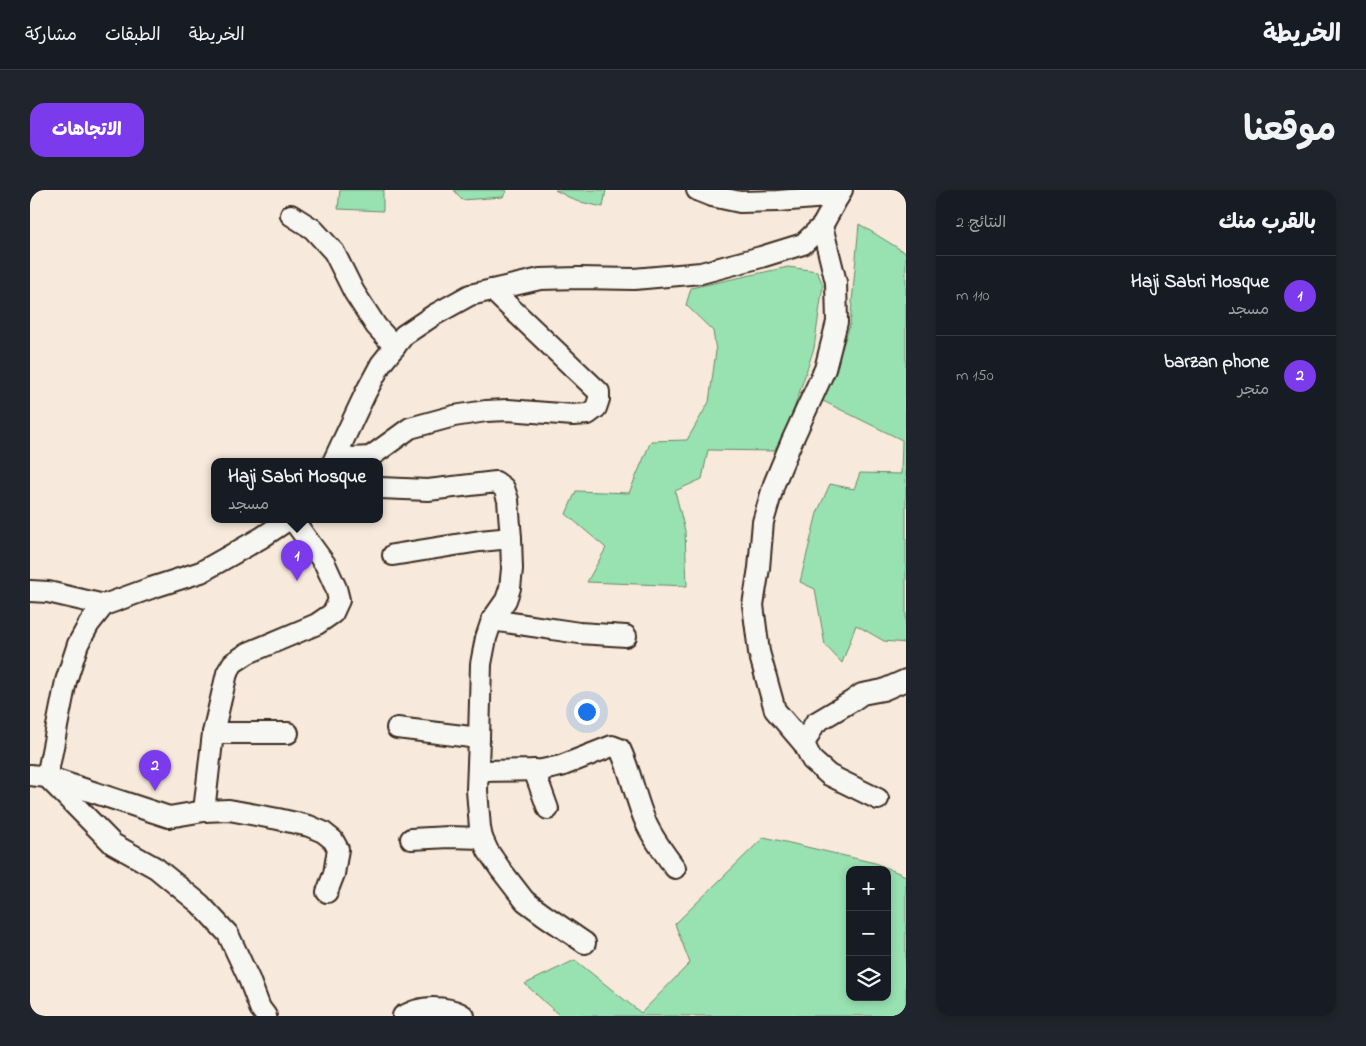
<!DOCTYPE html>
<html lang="ar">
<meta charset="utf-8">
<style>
body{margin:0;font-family:"Indie Flower","Playpen Sans Arabic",sans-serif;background:#20242c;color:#f1f3f6;direction:rtl}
.controls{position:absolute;right:15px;bottom:15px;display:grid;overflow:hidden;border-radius:10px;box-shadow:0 2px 8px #0003}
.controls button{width:45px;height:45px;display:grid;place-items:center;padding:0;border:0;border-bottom:1px solid #363941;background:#171b24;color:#f1f3f6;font:25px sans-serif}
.you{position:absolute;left:556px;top:521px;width:18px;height:18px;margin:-12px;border:4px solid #fff;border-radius:50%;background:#1a73e8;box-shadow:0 0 0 8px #1a73e833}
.badge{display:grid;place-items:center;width:32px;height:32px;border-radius:50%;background:#7c3aed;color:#fff;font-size:16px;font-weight:700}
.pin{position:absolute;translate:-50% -41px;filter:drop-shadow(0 1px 2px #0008)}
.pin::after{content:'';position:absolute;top:26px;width:18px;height:15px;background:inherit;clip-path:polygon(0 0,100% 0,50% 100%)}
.popup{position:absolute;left:181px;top:268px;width:172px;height:65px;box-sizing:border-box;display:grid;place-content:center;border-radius:10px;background:#171b24;filter:drop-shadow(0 1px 4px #0005);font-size:16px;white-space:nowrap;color:#9ea1a6}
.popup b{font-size:19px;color:#f1f3f6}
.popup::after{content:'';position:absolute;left:50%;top:100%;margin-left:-10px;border:10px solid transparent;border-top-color:#171b24}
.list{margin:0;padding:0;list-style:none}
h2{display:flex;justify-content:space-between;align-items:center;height:65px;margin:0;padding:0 20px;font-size:21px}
h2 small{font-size:16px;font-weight:400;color:#9ea1a6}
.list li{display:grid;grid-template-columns:32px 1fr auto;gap:15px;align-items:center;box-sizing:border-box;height:80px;padding:0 20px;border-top:1px solid #363941}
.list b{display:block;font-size:19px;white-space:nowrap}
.list p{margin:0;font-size:16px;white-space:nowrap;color:#9ea1a6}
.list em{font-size:16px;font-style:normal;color:#9ea1a6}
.icon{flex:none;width:28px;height:28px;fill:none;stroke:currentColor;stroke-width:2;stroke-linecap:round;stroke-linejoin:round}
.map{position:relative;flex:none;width:876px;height:826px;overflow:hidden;direction:ltr;border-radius:15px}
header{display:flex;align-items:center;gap:30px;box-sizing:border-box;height:70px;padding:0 25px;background:#171b24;border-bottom:1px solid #363941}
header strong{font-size:24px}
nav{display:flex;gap:28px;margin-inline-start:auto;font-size:18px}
.intro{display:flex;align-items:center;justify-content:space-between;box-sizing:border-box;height:120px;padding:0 30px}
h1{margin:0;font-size:35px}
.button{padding:12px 22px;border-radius:15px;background:#7c3aed;color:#fff;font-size:18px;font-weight:700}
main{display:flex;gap:30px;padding:0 30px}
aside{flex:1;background:#171b24;border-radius:15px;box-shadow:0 2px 8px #0003}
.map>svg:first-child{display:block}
</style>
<header>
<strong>الخريطة</strong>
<nav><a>الخريطة</a><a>الطبقات</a><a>مشاركة</a></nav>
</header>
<div class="intro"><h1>موقعنا</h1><a class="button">الاتجاهات</a></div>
<main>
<aside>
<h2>بالقرب منك<small>النتائج: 2</small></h2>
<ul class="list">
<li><span class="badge">1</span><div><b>Haji Sabri Mosque</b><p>مسجد</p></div><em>110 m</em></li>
<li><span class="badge">2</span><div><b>barzan phone</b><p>متجر</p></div><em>150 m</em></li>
</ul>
</aside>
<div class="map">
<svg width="876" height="826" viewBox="0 0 876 826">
<rect width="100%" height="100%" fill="#f7eadc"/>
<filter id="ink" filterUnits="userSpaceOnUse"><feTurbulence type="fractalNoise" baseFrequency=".02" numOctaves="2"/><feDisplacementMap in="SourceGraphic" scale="10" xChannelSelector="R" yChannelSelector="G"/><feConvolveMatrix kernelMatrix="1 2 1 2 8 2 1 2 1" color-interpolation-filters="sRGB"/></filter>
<g filter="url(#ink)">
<!-- green -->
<g fill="#98e1b1" stroke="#6a8668" fill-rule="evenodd">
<path d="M 310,0 L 355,0 L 353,1 L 353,21 L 308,19 Z"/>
<path d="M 424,0 L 477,0 L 473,7 L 432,10 Z"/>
<path d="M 525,0 L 576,0 L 573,17 L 546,11 Z"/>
<path d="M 829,34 L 876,63 L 876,453 L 854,451 L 826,435 L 812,473 L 795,455 L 785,399 L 770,392 L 787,323 L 800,294 L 824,299 L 830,283 L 871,284 L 872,250 L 793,211 L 820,135 Z"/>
<path d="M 758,77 L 787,81 L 793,95 L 784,158 L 758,237 L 744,261 L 678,260 L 672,289 L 645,301 L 655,341 L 657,396 L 557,392 L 576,358 L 536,324 L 546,301 L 599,303 L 621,251 L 657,250 L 679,212 L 686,161 L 683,141 L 656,115 L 661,98 Z"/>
<path d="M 734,647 L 845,673 L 876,686 L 876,826 L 530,826 L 495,794 L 545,770 L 611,823 L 660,773 L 645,734 ZM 820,680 L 857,680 L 857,807 L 820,807 Z"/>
</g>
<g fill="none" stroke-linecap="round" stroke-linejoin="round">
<defs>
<g id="street">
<path d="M 667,0 L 682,6 L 710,12 L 748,11 L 809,6"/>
<path d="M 261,25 L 283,39 L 304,62 L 324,102 L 346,136 L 365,157"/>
<path d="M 792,36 L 806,92 L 807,132 L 795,179 L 761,253 L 744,294 L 733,332 L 729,378 L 723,415 L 729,462 L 745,520 L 774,554 L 785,533 L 822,511 L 832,504 L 853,500 L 876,490"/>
<path d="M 308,264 L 322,268 L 340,267 L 380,238 L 424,226 L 456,221 L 478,220 L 543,225 L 558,224 L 566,218 L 569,209 L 569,202 L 462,100"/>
<path d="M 303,272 L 336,202 L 351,174 L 374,145 L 404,125 L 440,105 L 510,89 L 549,88 L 604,89 L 671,83 L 731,67 L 773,54 L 792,36 L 812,0"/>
<path d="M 350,298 L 398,300 L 466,292 L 474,298 L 478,310 L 481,348 L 482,379 L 480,398 L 476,410 L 462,430 L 456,448 L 451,474 L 449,548 L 447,600 L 450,638 L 452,648 L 458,661 L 471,680 L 495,711 L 514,725 L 555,753"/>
<path d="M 363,365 L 450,351 L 481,348"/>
<path d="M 0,401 L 18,402 L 74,415"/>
<path d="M 462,430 L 549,443 L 596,446"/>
<path d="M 367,538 L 449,548"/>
<path d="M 183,543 L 258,543"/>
<path d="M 774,554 L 782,570 L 799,585 L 848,609"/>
<path d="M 504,580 L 518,619"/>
<path d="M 448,581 L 512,580 L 531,576 L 582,556 L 590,559 C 601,582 605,608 616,633 C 623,649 635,664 645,678"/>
<path d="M 0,585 L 17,587 L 139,627 L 174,621 L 199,620 L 248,629 L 279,636 L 293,642 L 303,650 L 308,659 L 304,684 L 297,702"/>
<path d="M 17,587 L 36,491 L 48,454 L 59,434 L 74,415 L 121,398 L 171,382 L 231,348 L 258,330"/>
<path d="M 19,589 L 83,654 L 126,678 L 170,714 L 198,744 L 219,789 L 230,818 L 236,826"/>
<path d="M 174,621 L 183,543 L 197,483 L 203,473 L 218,463 L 287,434 L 303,423 L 309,410 L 306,398 L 295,374 L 263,330"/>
<path d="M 381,649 L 419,647 L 452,648"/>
<path d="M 373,826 C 378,824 383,821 388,820 C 400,816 423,818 434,826"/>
</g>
</defs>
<!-- street casing -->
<use href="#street" stroke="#3b2a1e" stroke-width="24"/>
<!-- street -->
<use href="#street" stroke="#f6f6f2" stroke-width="20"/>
</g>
</g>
</svg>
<div class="controls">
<button>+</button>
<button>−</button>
<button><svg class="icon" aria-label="layers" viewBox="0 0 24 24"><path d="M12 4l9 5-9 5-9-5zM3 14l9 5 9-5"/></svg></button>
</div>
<div class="you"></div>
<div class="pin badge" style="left:267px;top:391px">1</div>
<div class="popup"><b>Haji Sabri Mosque</b>مسجد</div>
<div class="pin badge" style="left:125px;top:601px">2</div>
</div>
</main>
